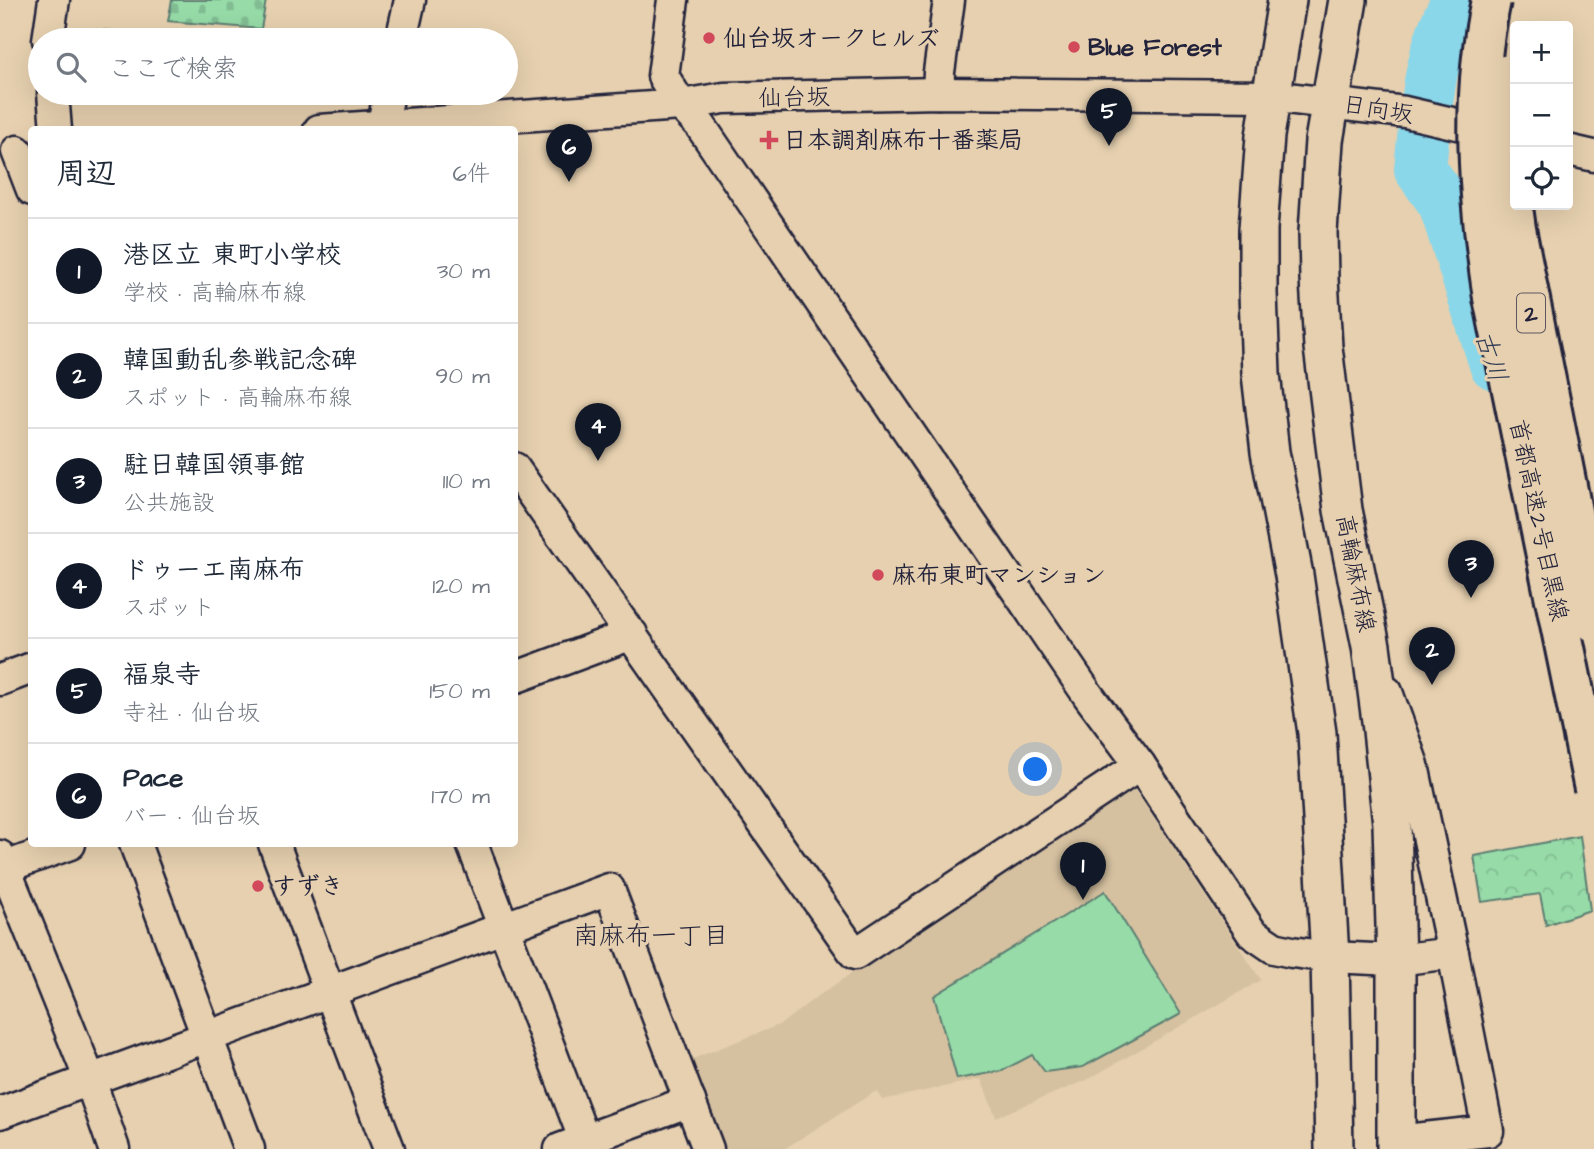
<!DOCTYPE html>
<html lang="ja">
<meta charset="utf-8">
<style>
body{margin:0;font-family:"Architects Daughter","Klee One",sans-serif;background:#f2f2f3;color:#1f2937}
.controls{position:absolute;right:21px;top:21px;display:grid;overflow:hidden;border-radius:7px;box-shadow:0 7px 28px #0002}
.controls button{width:63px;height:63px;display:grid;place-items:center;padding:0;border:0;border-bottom:2px solid #e0e1e3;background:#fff;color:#1f2937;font:35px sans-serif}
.you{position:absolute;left:1036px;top:770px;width:24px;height:24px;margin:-18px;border:5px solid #fff;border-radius:50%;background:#1a73e8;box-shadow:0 0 0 10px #1a73e833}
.badge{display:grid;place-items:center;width:46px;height:46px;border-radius:50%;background:#111827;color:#fff;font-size:23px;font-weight:700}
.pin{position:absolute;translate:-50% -58px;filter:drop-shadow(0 2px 4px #0008)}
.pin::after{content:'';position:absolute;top:37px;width:24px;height:21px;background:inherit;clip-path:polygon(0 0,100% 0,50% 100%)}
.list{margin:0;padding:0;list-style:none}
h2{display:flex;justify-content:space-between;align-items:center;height:91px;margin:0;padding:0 28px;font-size:30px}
h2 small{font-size:23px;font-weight:400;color:#747a83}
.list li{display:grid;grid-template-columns:46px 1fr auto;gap:21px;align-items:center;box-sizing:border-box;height:105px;padding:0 28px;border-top:2px solid #e0e1e3}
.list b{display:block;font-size:26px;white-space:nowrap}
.list p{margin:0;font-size:23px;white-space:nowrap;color:#747a83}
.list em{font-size:23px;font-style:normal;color:#747a83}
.icon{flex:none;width:38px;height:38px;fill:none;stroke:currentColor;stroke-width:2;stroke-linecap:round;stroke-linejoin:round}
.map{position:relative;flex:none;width:1594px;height:1149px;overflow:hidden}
.search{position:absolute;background:#fff;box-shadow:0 7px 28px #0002;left:28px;top:28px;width:490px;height:77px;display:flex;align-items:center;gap:18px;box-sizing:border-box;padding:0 24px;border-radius:38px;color:#747a83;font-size:26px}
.panel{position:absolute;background:#fff;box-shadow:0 7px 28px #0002;left:28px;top:126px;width:490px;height:721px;border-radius:7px}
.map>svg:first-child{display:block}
</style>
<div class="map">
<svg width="1594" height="1149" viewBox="0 0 1594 1149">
<defs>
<pattern id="forest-crowns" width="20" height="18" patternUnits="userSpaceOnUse" patternTransform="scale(1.75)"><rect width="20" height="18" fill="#96dba8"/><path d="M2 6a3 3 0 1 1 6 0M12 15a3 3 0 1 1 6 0" fill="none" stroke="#81bc92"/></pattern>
<pattern id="cemetery-stones" width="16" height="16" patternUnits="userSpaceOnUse" patternTransform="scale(1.75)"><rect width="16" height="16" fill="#96dba8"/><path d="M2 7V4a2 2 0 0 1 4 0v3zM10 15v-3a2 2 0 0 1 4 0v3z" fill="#81bc92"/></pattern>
</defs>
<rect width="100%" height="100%" fill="#e6d0af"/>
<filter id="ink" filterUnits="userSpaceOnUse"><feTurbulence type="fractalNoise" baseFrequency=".0143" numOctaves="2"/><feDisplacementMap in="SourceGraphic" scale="14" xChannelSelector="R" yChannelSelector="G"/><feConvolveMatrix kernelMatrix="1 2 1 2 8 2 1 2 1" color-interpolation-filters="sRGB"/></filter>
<g filter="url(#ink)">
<!-- built -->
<path fill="#d5c1a0" d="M 1132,786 L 1261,980 L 1087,1080 L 996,1117 L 981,1079 L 882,1100 L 876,1091 L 784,1149 L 718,1149 L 687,1061 L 781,1024 L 815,998 L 1076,821 Z"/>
<!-- grass -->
<path fill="#96dba8" stroke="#5c7e72" stroke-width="2" d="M 1105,891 L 1181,1014 L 1083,1067 L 1045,1072 L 1032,1055 L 1002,1071 L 957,1079 L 934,996 Z"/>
<!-- forest -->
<path fill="url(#forest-crowns)" stroke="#5c7e72" stroke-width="2" d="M 1580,836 L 1590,910 L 1546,925 L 1540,894 L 1482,902 L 1474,856 Z"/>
<!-- cemetery -->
<g fill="url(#cemetery-stones)" stroke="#5c7e72" stroke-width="2">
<path d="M 172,0 L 266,0 L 261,29 L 168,21 Z"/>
<path d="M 88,29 L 164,35 L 164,40 L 86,40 Z"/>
</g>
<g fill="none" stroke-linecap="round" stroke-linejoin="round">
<!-- river -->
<path stroke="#8ad7ea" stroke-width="52" d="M 1458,0 C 1428,51 1426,112 1420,169 L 1444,203 L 1495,364"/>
<defs>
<g id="minor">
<path d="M 673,0 L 663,76 L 681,105 L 700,125 L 1088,695 L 1140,765 L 1252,933 L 1274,948 L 1292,952 L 1330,957 L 1396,960 L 1453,953 L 1413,765 L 1387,692"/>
<path d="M 48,40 L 54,0"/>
<path d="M 401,40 L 410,0"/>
<path d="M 53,93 L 56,130"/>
<path d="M 938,93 L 939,72 L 949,0"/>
<path d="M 383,124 L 389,93"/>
<path d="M 319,130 L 681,105 L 724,98 L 938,93 L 1270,96 L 1405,112 L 1496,133"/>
<path d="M 1568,150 L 1594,156"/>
<path d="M 17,151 L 32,190"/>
<path d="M 514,468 L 855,954 L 1140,765"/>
<path d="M 514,678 L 632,634"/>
<path d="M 0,680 L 32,668"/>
<path d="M 135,844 L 249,1149"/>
<path d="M 274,844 L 389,1149"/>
<path d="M 472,844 L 588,1149"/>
<path d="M 0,856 L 90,1080 L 114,1149"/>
<path d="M 0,869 L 70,844"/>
<path d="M 0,1113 L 609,889 L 708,1149"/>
<path d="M 1396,1141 L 1488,1131 L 1453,953"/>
<path d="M 560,1149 L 690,1101"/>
</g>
<g id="major">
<path d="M 1287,0 L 1265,136 L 1258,229 L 1258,293 L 1261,374 L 1270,452 L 1294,575 L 1317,733 L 1330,957 L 1334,1149"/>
<path d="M 1348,0 L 1324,141 L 1318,232 L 1319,279 L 1323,347 L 1343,510 L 1371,646 L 1381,721 L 1392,824 L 1396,960 L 1396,1149"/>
</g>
</defs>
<!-- minor casing -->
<use href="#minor" stroke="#22223b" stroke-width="35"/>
<!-- major casing -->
<use href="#major" stroke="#22223b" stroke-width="42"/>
<!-- minor -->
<use href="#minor" stroke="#e6d0af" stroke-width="30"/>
<!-- major -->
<use href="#major" stroke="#e6d0af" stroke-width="37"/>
<defs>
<g id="highway-bridge">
<path d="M 1491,0 C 1470,99 1478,198 1493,298 L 1594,789"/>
<path d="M 1504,75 L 1508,171 L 1516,229 L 1594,622"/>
</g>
</defs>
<!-- highway-bridge casing -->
<use href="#highway-bridge" stroke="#22223b" stroke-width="44" stroke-linecap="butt"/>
<!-- highway-bridge -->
<use href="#highway-bridge" stroke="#e6d0af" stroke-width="38"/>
</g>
</g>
<!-- markers -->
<g fill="#d1495b" stroke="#e6d0af" stroke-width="2.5">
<circle cx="709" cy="38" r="7"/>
<circle cx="1074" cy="47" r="7"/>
<path d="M765.5 129.5h7v7h7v7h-7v7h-7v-7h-7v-7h7z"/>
<circle cx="878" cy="575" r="7"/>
<circle cx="258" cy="886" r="7"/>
</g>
<g text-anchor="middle" stroke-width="6" stroke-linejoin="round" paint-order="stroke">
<!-- shield labels -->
<rect fill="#e6d0af" stroke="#5d565e" stroke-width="2" x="1517" y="293.5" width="28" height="39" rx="5"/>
<g font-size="23" font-weight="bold" fill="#22223b">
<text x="1531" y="321">2</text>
</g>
<!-- poi labels -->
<g font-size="24" font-weight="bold" fill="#22223b" stroke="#e6d0af" text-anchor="start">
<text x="723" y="46">仙台坂オークヒルズ</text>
<text x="1088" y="55">Blue Forest</text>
<text x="783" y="148">日本調剤麻布十番薬局</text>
<text x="892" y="583">麻布東町マンション</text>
<text x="272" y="894">すずき</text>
</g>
<!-- street labels -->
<g font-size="24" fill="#22223b" stroke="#e6d0af">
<text transform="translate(794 97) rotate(-1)" y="8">仙台坂</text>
<text transform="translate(1378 109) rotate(9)" y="8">日向坂</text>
<text transform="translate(1539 520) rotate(78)" y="8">首都高速2号目黒線</text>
<text transform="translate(1356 573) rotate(79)" y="8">高輪麻布線</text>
</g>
<!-- water labels -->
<g font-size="26" font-style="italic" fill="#323d55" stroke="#e6d0af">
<text transform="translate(1492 356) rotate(73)" y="9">古川</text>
</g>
<!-- neighbourhood labels -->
<g font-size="26" fill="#22223b" stroke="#e6d0af">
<text x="651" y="944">南麻布一丁目</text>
</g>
</g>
</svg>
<div class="controls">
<button>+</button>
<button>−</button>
<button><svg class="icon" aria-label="locate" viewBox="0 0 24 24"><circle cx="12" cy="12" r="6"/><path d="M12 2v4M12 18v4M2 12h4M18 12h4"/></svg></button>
</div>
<div class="you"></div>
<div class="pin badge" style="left:1083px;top:900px">1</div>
<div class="pin badge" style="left:1432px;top:685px">2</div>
<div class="pin badge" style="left:1471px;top:598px">3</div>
<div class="pin badge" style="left:598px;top:461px">4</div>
<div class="pin badge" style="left:1109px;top:146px">5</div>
<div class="pin badge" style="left:569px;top:182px">6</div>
<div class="search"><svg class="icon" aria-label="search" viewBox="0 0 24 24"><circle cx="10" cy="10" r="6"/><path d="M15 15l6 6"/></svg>ここで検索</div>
<section class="panel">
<h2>周辺<small>6件</small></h2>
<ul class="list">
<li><span class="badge">1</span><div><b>港区立 東町小学校</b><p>学校 · 高輪麻布線</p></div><em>30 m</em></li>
<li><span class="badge">2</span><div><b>韓国動乱参戦記念碑</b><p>スポット · 高輪麻布線</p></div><em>90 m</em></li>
<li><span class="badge">3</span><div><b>駐日韓国領事館</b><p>公共施設</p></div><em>110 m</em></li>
<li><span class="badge">4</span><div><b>ドゥーエ南麻布</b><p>スポット</p></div><em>120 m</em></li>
<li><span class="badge">5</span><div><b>福泉寺</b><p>寺社 · 仙台坂</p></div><em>150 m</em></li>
<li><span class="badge">6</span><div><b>Pace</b><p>バー · 仙台坂</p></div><em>170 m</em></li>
</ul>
</section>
</div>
